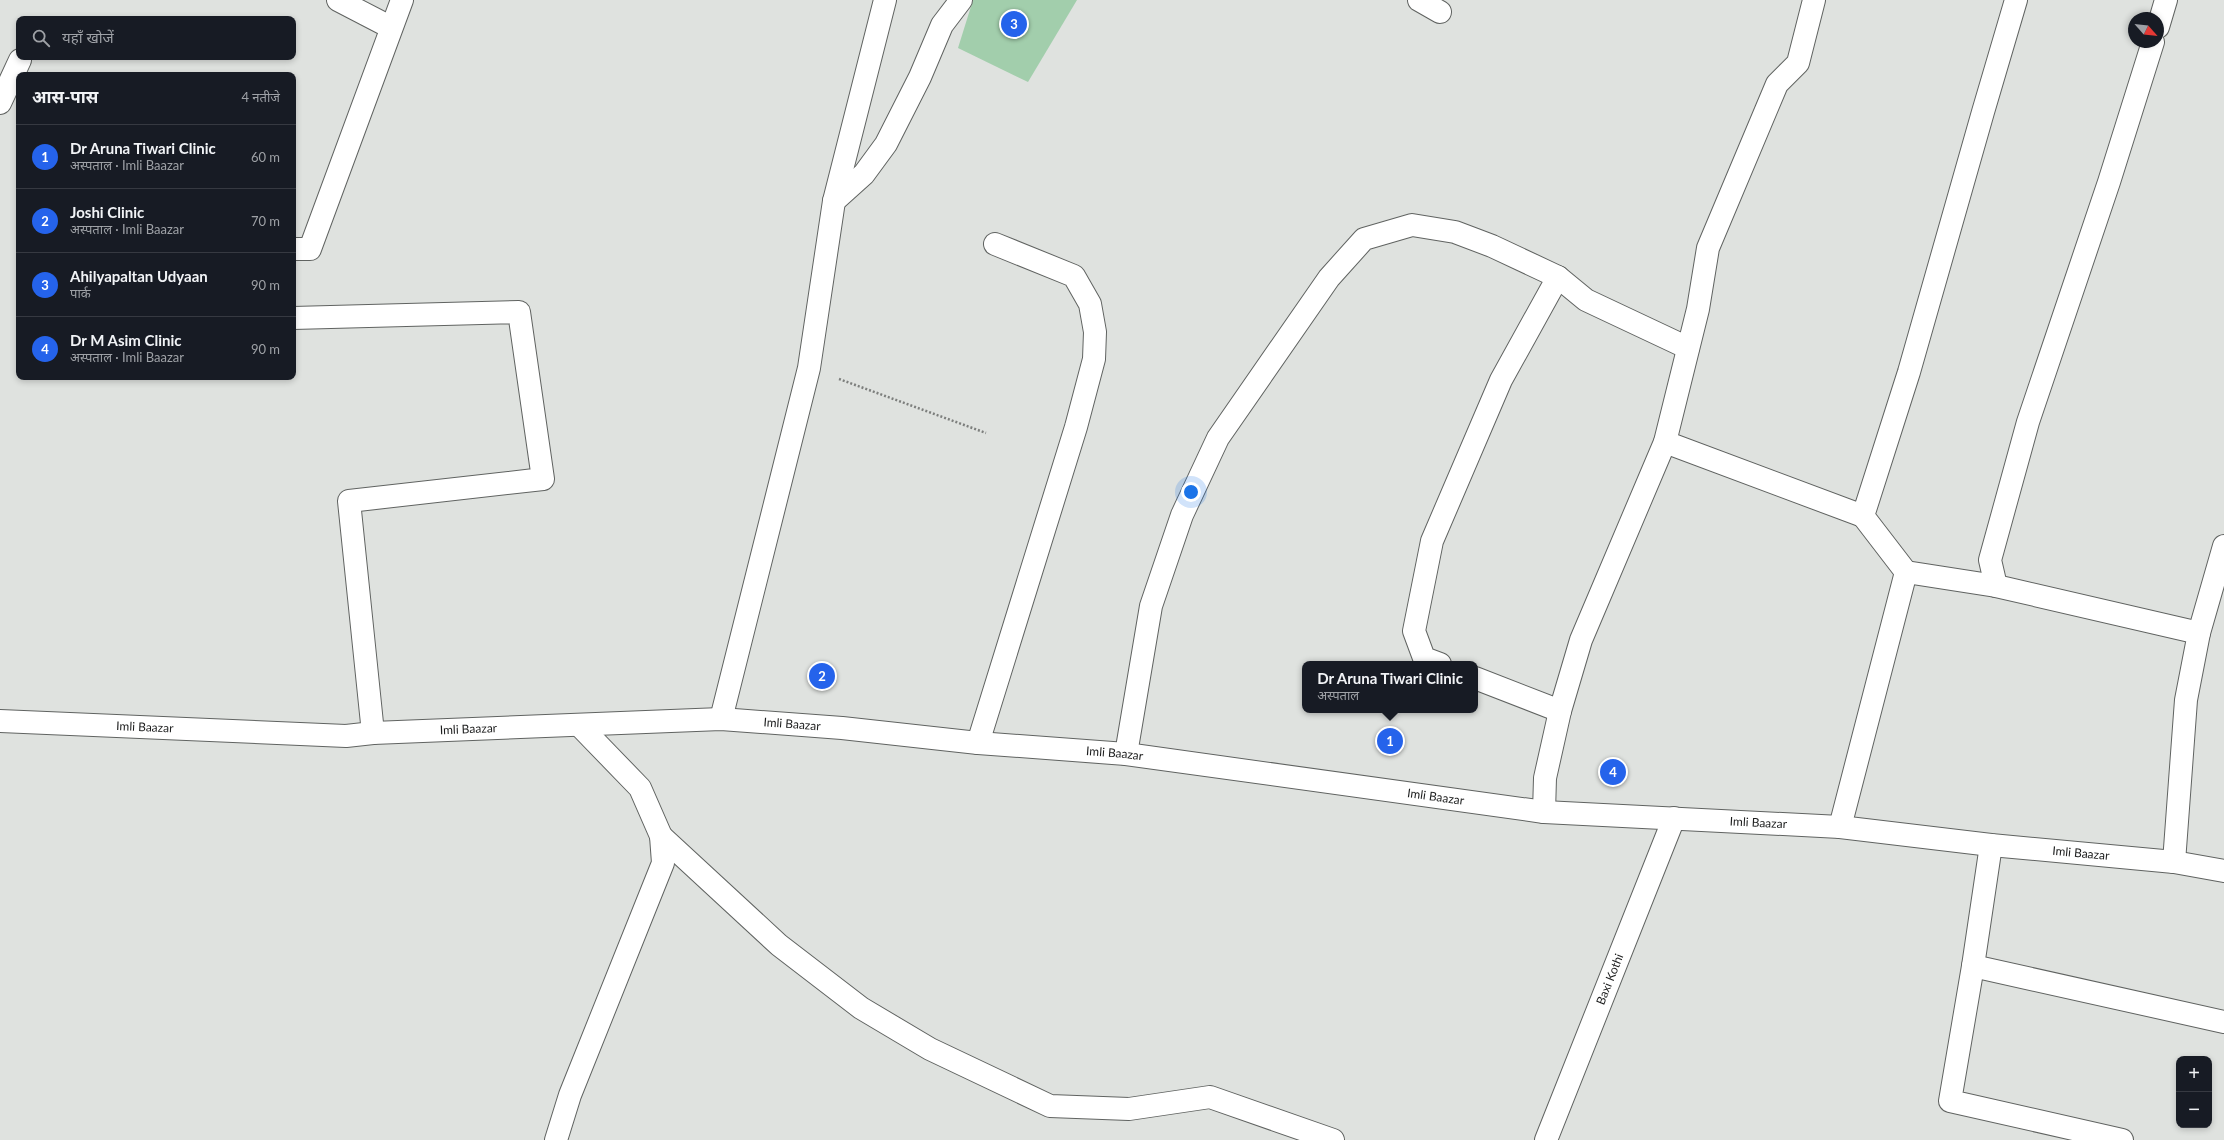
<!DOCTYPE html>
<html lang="hi">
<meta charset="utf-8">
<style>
body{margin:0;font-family:Lato,"Noto Sans Devanagari",sans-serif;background:#20242c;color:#f1f3f6}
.controls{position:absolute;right:12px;bottom:12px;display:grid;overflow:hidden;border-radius:8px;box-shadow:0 2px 6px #0003}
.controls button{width:36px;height:36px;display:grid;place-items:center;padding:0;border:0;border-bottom:1px solid #363941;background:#171b24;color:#f1f3f6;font:20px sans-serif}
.compass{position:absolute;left:2128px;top:12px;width:36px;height:36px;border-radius:50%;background:#171b24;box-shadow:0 2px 6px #0003;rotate:117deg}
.you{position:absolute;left:1191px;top:492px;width:14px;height:14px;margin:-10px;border:3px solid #fff;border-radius:50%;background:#1a73e8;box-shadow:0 0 0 6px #1a73e833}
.badge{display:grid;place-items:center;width:26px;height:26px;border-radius:50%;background:#2563eb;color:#fff;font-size:13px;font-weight:700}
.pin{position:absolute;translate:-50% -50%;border:2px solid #fff;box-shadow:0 1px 4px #0006}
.popup{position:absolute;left:1302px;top:661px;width:176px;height:52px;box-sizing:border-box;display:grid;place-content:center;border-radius:8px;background:#171b24;filter:drop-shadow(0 1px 3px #0005);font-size:13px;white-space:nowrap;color:#9ea1a6}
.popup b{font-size:15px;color:#f1f3f6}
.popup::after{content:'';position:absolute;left:50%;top:100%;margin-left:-8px;border:8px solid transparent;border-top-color:#171b24}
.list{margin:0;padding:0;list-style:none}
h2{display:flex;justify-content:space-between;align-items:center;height:52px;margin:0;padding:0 16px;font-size:17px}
h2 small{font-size:13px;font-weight:400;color:#9ea1a6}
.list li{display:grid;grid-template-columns:26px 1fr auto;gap:12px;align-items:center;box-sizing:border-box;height:64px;padding:0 16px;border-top:1px solid #363941}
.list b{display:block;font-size:15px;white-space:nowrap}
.list p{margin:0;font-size:13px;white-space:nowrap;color:#9ea1a6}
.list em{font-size:13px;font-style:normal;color:#9ea1a6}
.icon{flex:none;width:22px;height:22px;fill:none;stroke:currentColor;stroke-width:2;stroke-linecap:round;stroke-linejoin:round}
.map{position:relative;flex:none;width:2224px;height:1140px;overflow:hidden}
.search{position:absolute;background:#171b24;box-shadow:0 2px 6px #0003;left:16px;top:16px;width:280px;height:44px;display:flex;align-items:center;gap:10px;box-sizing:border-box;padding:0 14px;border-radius:8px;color:#9ea1a6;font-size:15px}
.panel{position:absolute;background:#171b24;box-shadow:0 2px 6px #0003;left:16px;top:72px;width:280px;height:308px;border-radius:8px}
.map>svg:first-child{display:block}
</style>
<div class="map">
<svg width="2224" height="1140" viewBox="0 0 2224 1140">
<rect width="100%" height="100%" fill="#dfe2df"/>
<!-- green -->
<path fill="#a2ceac" d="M 973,0 L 1077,0 L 1028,82 L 958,48 Z"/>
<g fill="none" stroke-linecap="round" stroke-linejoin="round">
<defs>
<g id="minor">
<path d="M 338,0 L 390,27"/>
<path d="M 1419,0 L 1440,12"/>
<path d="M 2158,27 L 2166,0"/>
<path d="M 0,103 L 20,60"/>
<path d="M 834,201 L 864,174 L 886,144 L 920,77 L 942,25 L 961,0"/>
<path d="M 293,249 L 310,249 L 402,0"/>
<path d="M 293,318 L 519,312 L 543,479 L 349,501 L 373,733"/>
<path d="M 1665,442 L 1863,516"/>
<path d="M 1906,572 L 1996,586 L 2199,633"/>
<path d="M 1996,586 L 1990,560 L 2028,422 L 2109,182 L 2153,42"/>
<path d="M 1440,664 L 1424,658 L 1414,631 L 1432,541 L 1501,380 L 1558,277"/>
<path d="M 1475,678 L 1560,711"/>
<path d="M 721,719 L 809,368 L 834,201 L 885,0"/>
<path d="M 978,743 L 1076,427 L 1094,359 L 1095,332 L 1090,304 L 1074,276 L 995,244"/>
<path d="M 1126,754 L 1151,606 L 1182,515 L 1218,438 L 1329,278 L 1364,239 L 1412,225 L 1455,232 L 1492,246 L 1558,277 L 1586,300 L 1688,348"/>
<path d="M 1544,812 L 1545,778 L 1560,711 L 1581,640 L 1665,442 L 1698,309 L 1708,248 L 1777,84 L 1798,63 L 1814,0"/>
<path d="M 1840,827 L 1906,572 L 1863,516 L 1909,372 L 1983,112 L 2016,0"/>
<path d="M 661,836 L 779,945 L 861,1008 L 930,1049 L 1050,1106 L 1129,1109 L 1210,1097 L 1333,1140"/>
<path d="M 1991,845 L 1973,966 L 1950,1101 L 2122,1140"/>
<path d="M 2174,862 L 2186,700 L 2199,633 L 2224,546"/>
<path d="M 1973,966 L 2224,1022"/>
<path d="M 556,1140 L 570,1095 L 663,863 L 661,836 L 640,788 L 579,725"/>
<path id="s1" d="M 1546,1140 L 1674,818"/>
</g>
<g id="major">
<path id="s2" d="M 0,721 L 346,736 L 373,733 L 721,719 L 842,728 L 978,743 L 1126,754 L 1544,812 L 1840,827 L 1991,845 L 2174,862 L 2224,871"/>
</g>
</defs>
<!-- minor casing -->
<use href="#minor" stroke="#606361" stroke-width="24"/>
<!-- major casing -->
<use href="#major" stroke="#606361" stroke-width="24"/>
<!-- path -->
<path stroke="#7d7f7d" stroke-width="2.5" stroke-dasharray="2 2" stroke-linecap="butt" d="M 839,379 L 986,433"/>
<!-- minor -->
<use href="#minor" stroke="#fff" stroke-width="22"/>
<!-- major -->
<use href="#major" stroke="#fff" stroke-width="22"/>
</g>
<g text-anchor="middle" stroke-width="4" stroke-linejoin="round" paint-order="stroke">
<!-- street labels -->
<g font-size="12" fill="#1c1d1d" stroke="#dfe2df">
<text dy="4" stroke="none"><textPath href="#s2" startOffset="793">Imli Baazar</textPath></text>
<text dy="4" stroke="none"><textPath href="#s2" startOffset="145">Imli Baazar</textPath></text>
<text dy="4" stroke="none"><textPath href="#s2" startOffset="469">Imli Baazar</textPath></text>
<text dy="4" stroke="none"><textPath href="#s2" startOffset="1117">Imli Baazar</textPath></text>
<text dy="4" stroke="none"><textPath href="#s2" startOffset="1441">Imli Baazar</textPath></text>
<text dy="4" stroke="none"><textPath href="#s2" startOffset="1765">Imli Baazar</textPath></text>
<text dy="4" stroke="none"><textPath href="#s2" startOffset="2089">Imli Baazar</textPath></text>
<text dy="4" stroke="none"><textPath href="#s1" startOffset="173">Baxi Kothi</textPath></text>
</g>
</g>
</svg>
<div class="controls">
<button>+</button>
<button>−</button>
</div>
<svg class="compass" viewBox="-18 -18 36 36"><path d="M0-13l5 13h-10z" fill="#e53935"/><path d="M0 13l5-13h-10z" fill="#9ea1a6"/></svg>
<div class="you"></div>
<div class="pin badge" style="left:1390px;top:741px">1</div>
<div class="popup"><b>Dr Aruna Tiwari Clinic</b>अस्पताल</div>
<div class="pin badge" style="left:822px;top:676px">2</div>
<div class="pin badge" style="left:1014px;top:24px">3</div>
<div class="pin badge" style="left:1613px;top:772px">4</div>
<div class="search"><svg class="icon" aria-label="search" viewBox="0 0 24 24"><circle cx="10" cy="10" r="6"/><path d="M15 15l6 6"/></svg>यहाँ खोजें</div>
<section class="panel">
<h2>आस-पास<small>4 नतीजे</small></h2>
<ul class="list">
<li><span class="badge">1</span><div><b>Dr Aruna Tiwari Clinic</b><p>अस्पताल · Imli Baazar</p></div><em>60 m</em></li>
<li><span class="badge">2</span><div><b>Joshi Clinic</b><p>अस्पताल · Imli Baazar</p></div><em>70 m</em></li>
<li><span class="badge">3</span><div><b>Ahilyapaltan Udyaan</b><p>पार्क</p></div><em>90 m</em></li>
<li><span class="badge">4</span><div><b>Dr M Asim Clinic</b><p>अस्पताल · Imli Baazar</p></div><em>90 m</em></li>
</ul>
</section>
</div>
